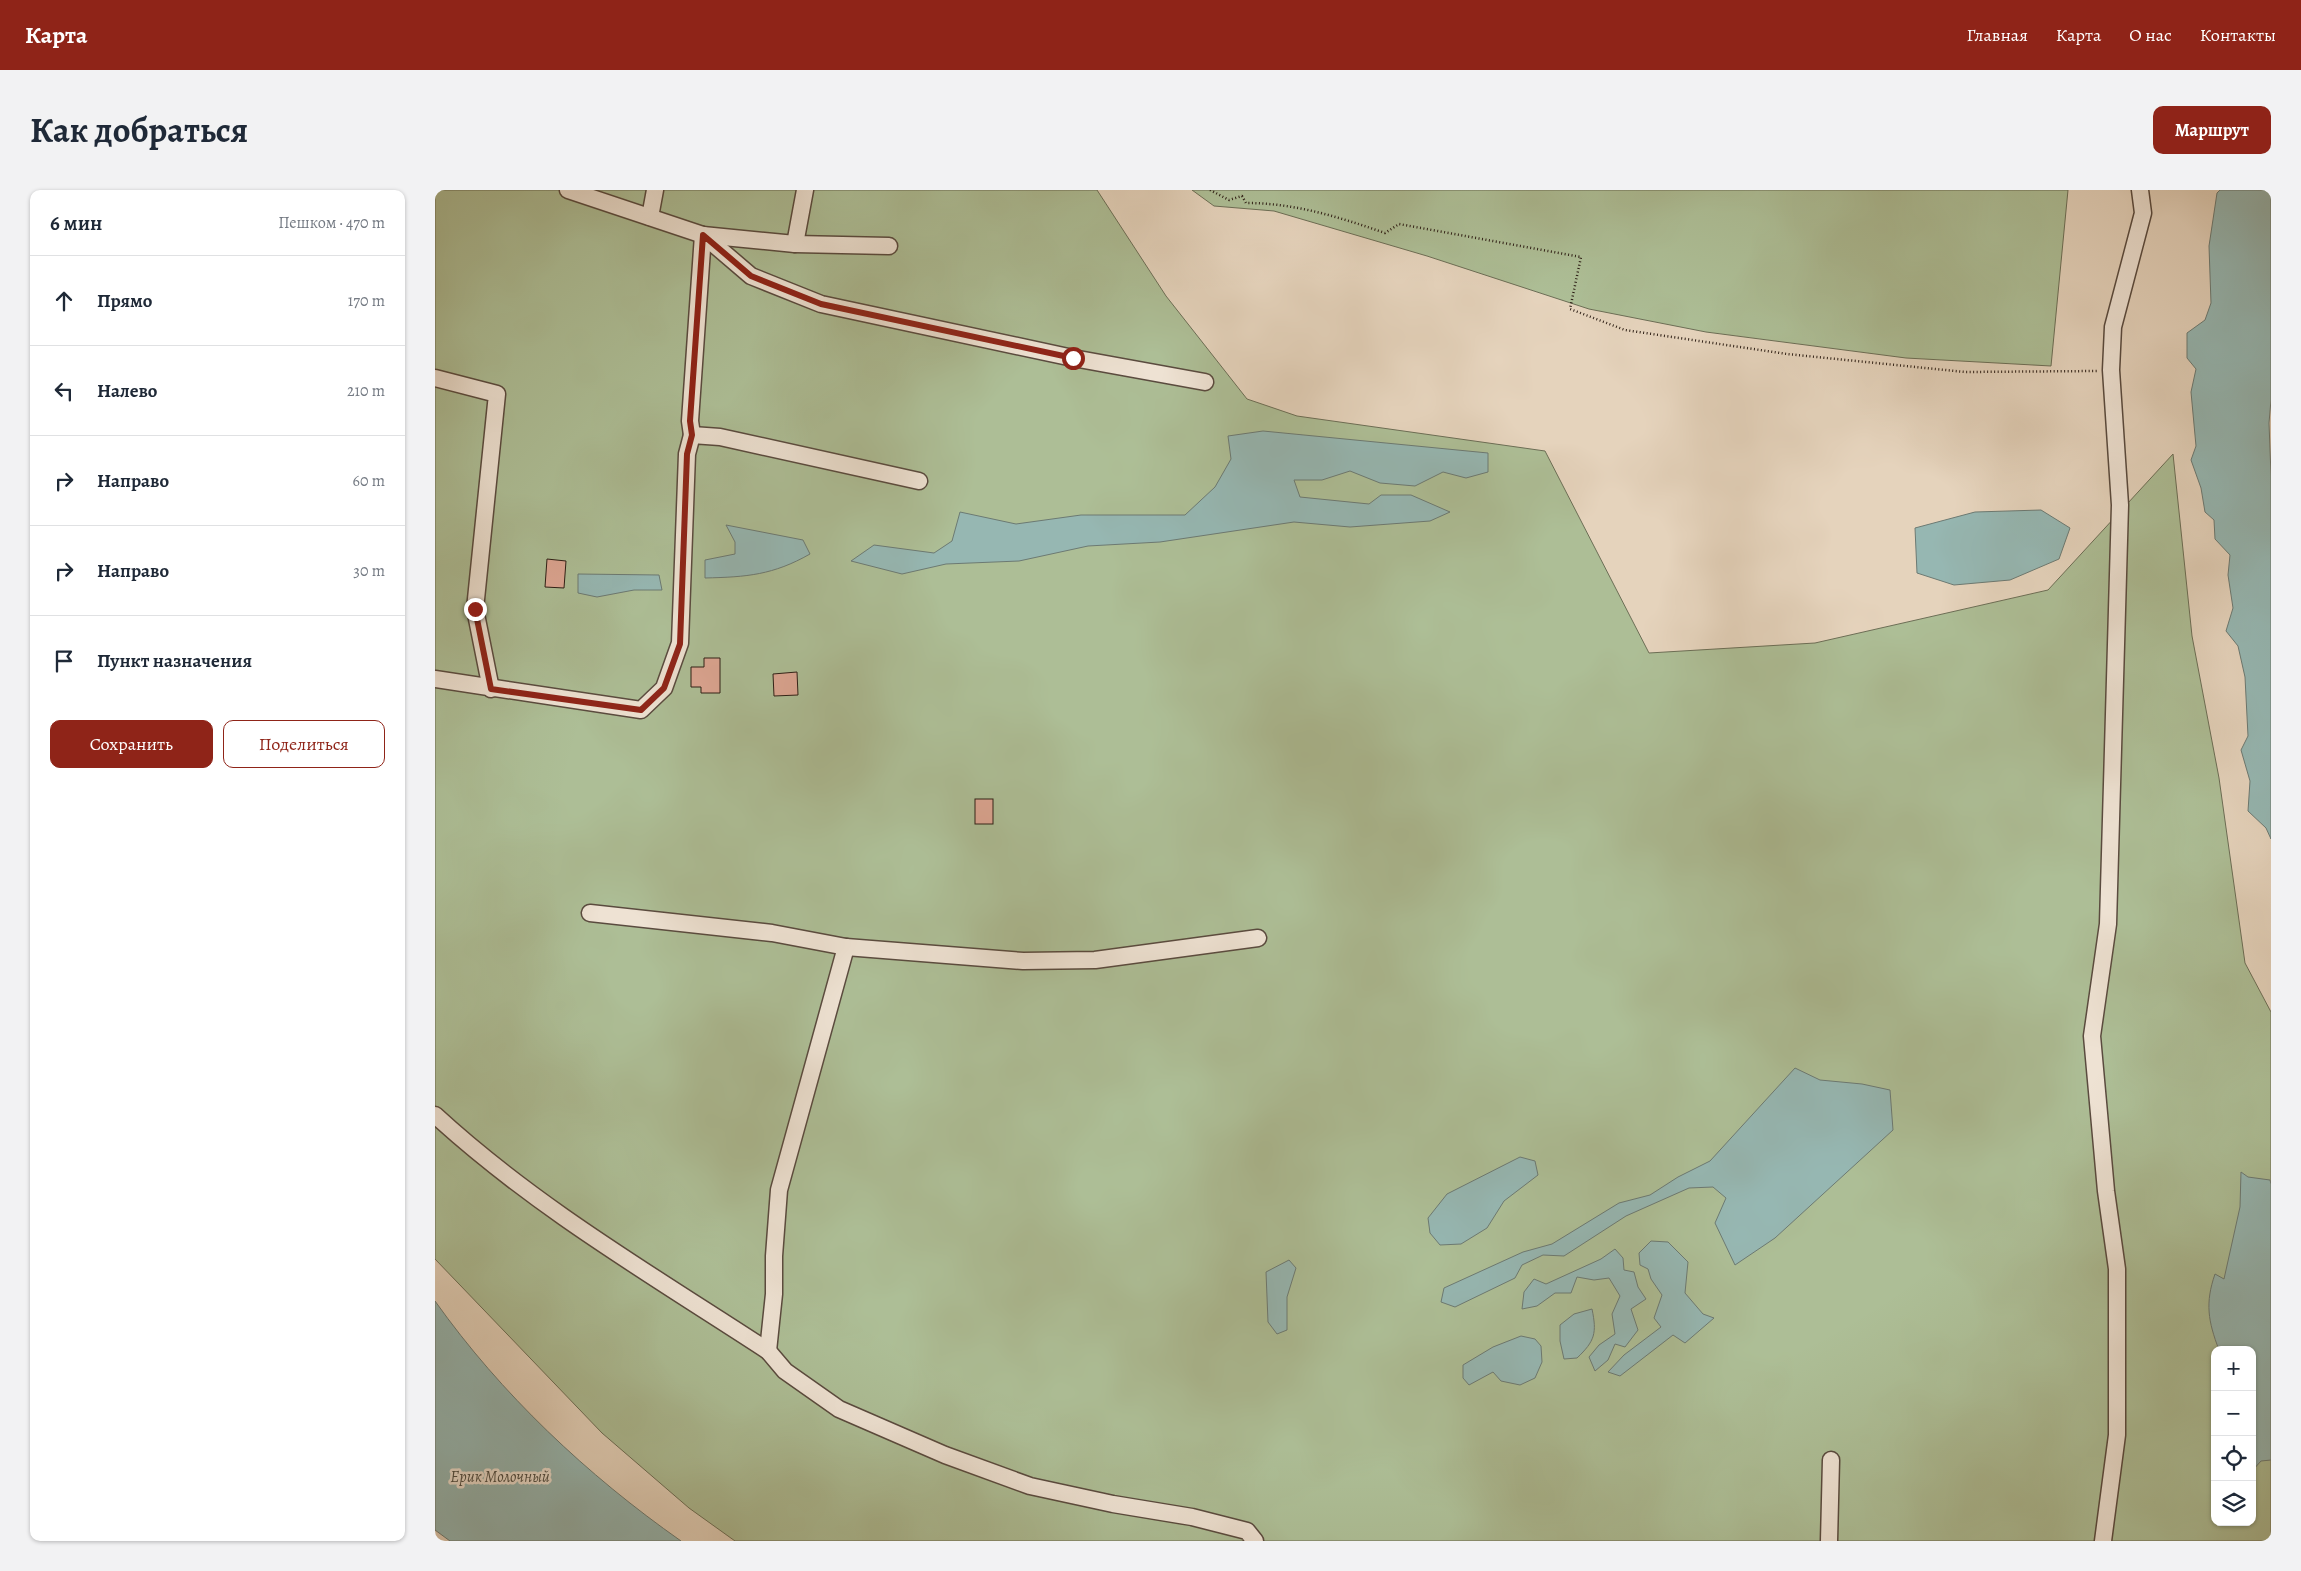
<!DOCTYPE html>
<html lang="ru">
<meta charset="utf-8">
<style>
body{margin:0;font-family:Alegreya,serif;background:#f2f2f3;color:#1f2937}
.controls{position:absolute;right:15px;bottom:15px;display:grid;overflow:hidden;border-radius:10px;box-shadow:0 1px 4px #0004}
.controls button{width:45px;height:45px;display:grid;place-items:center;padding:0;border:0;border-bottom:1px solid #e0e1e3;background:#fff;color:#1f2937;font:25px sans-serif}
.stop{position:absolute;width:15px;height:15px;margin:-11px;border:4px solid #8f2418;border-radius:50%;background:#fff}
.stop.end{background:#8f2418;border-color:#fff;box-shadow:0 1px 5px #0008}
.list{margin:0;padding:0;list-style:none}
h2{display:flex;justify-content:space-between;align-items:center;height:65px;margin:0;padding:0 20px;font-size:21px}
h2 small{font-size:16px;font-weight:400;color:#747a83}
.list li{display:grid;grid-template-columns:32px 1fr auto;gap:15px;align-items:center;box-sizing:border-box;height:90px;padding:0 20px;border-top:1px solid #e0e1e3}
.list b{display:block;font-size:19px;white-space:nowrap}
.list em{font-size:16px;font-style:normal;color:#747a83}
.actions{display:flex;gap:10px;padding:15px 20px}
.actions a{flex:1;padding:11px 0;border:1px solid #8f2418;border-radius:10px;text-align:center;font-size:18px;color:#8f2418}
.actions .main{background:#8f2418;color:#fff}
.icon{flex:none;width:28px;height:28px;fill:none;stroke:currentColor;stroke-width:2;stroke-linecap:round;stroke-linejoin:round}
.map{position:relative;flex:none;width:1836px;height:1351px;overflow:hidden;border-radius:10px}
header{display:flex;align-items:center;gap:30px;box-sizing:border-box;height:70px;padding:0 25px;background:#8f2418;color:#fff}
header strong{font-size:24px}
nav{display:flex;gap:28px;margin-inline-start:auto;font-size:18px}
.intro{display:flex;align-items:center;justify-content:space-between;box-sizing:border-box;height:120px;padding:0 30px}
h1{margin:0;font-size:35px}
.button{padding:12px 22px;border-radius:10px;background:#8f2418;color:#fff;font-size:18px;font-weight:700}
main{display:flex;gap:30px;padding:0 30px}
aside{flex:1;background:#fff;border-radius:10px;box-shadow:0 1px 4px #0004}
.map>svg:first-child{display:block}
</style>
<header>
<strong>Карта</strong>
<nav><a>Главная</a><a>Карта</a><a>О нас</a><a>Контакты</a></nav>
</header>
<div class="intro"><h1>Как добраться</h1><a class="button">Маршрут</a></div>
<main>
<aside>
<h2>6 мин<small>Пешком · 470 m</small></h2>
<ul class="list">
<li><svg class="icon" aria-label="ahead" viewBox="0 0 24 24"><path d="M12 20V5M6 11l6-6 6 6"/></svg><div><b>Прямо</b></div><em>170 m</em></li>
<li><svg class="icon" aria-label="left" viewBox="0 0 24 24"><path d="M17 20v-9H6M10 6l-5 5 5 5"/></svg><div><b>Налево</b></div><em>210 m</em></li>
<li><svg class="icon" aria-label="right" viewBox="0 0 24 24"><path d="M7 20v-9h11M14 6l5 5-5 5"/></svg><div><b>Направо</b></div><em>60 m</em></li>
<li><svg class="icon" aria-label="right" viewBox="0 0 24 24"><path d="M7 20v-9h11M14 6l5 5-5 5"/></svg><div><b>Направо</b></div><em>30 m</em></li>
<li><svg class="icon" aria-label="arrive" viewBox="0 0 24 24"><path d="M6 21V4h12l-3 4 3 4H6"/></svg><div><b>Пункт назначения</b></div></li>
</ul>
<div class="actions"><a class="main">Сохранить</a><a>Поделиться</a></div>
</aside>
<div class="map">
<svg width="1836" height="1351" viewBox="0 0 1836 1351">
<rect width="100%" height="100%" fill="#e5d3bc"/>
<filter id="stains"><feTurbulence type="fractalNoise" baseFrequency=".004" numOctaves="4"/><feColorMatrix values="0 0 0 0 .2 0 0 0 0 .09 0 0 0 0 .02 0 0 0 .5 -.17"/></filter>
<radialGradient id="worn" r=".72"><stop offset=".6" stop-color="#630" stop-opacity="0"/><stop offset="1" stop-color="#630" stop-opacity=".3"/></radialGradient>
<!-- green -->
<g fill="#adbe96" stroke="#6c6e56" fill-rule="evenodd">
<path d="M 0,0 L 662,0 L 731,106 L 812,209 L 862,226 L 1110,261 L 1214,463 L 1380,453 L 1613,400 L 1738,264 L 1757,446 L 1784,588 L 1810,773 L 1836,822 L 1836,1351 L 300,1351 L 254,1318 L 167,1243 L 0,1069 ZM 1780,1160 L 1817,1160 L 1817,1332 L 1780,1332 Z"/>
<path d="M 757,0 L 1633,0 L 1616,176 L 1471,168 L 1271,142 L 1154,119 L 992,66 L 839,21 L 779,16 Z"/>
</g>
<!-- water -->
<g fill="#96b7b2" stroke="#6c7a73">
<path d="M 1785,0 L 1836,0 L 1836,210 L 1834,233 L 1836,285 L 1836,649 L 1831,638 L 1813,621 L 1815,591 L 1806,560 L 1813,546 L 1810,487 L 1803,456 L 1791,441 L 1798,418 L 1793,385 L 1795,365 L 1780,349 L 1779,330 L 1770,322 L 1766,298 L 1756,270 L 1761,256 L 1756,202 L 1761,179 L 1752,168 L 1752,143 L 1770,130 L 1776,113 L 1774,56 L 1782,3 Z"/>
<path d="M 828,241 L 1053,263 L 1053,282 L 1031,288 L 1008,282 L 980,296 L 945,293 L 915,281 L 887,290 L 859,290 L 865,307 L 934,314 L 946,305 L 976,305 L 1015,322 L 995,331 L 915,337 L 859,332 L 725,352 L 653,356 L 584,371 L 511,374 L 467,384 L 416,371 L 439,355 L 499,363 L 517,351 L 525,322 L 581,334 L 646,325 L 750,325 L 780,297 L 796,269 L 793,246 Z"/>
<path d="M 1606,320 L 1635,338 L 1624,369 L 1575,390 L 1519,395 L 1482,383 L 1480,338 L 1540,322 Z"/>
<path d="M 291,335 L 368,350 L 375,364 C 338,385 312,387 270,388 L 270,370 L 300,364 L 300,352 Z"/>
<path d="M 143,384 L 224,385 L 227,400 L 199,400 L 162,407 L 143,403 Z"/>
<path d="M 1360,878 L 1385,890 L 1427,894 L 1455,900 L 1458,940 L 1340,1048 L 1300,1075 L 1280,1033 L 1291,1008 L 1278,997 L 1254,998 L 1191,1026 L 1129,1066 L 1108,1065 L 1087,1075 L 1080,1088 L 1020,1117 L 1006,1112 L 1009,1098 L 1088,1062 L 1117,1054 L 1184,1013 L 1215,1005 L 1243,987 L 1275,971 Z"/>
<path d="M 1085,967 L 1100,971 L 1103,985 L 1069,1011 L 1052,1038 L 1026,1054 L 1005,1055 L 995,1043 L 993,1028 L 1012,1004 Z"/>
<path d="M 1806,982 L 1813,987 L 1835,990 L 1836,994 L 1836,1270 L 1826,1271 L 1817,1281 L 1817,1160 L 1784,1160 C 1773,1131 1770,1113 1780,1084 L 1789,1089 L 1805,1017 Z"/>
<path d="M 1216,1051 L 1233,1052 L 1253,1072 L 1250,1103 L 1268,1124 L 1279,1128 L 1250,1153 L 1238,1145 L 1185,1186 L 1173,1182 L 1189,1165 L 1226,1137 L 1219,1128 L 1227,1105 L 1216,1089 L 1213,1079 L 1205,1075 L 1204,1063 Z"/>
<path d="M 1180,1059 L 1188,1068 L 1189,1080 L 1199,1082 L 1203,1097 L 1211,1109 L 1196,1119 L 1203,1140 L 1190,1157 L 1180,1154 L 1173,1170 L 1160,1181 L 1154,1167 L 1164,1155 L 1180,1144 L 1177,1124 L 1185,1106 L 1174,1088 L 1159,1090 L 1142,1087 L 1136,1103 L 1120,1103 L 1102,1116 L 1087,1119 L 1089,1102 L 1099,1089 L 1111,1094 L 1166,1069 Z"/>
<path d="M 854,1070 L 861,1078 L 852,1107 L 852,1140 L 842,1144 L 833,1132 L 831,1082 Z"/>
<path d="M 0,1111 C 66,1204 152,1285 246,1351 L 15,1351 L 0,1340 Z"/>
<path d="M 1157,1119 C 1162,1143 1160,1151 1142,1168 L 1129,1169 L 1125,1151 L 1125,1135 L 1139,1124 Z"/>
<path d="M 1086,1146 L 1100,1149 L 1106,1156 L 1107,1172 L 1100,1188 L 1085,1195 L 1066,1191 L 1058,1182 L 1034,1195 L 1028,1188 L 1028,1175 L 1058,1157 Z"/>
</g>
<!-- building -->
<g fill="#dda693" stroke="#2c1e15">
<path d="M 112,369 L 131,371 L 129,398 L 110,397 Z"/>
<path d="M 269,468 L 285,468 L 285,503 L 266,503 L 266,497 L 256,497 L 256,477 L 269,477 Z"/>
<path d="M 362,482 L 363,505 L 339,506 L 338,484 Z"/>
<rect x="540" y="609" width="18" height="25"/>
</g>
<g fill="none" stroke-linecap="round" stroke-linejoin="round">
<defs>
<g id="minor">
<path d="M 133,0 L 268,45 L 360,54 L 454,56"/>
<path d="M 215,27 L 220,0"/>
<path d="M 268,45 L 316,86 L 386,114 L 638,168 L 770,192"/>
<path d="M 360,54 L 370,0"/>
<path d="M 0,188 L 62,204 L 40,419 L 56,499"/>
<path d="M 257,245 L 255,231 L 268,45"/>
<path d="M 0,489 L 206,520 L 229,498 L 245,453 L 252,264 L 257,245 L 285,247 L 484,291"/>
<path d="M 155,723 L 337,743 L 411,757 L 588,771 L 660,770 L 823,748"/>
<path d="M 0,925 C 100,1017 220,1087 333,1161 L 350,1181 L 404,1219 L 510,1265 L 595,1296 L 678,1314 L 757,1327 L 812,1341 L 820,1351"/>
<path d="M 333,1161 L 339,1104 L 339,1066 L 344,1000 L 411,757"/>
<path d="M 1394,1351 L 1396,1270"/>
<path d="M 1668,1351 L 1682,1245 L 1682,1079 L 1671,1001 L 1657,846 L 1673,734 L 1685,315 L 1676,180 L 1678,137 L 1708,23 L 1705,0"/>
</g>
</defs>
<!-- minor casing -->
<use href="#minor" stroke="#5a4b3f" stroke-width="19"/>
<!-- path -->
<path stroke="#2c1e15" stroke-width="2.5" stroke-dasharray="1 2.5" stroke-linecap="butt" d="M 775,0 L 794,10 L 807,6 L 811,13 C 860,13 904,27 950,43 L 964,34 L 1146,67 L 1135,119 L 1190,140 L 1352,164 L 1530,182 L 1662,181"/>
<!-- minor -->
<use href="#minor" stroke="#eee2d3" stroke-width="16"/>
</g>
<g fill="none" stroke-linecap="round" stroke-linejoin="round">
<!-- route -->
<path stroke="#8f2418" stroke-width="6" d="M 40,419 L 56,499 L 206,520 L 229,498 L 245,454 L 252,264 L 257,245 L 255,231 L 268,45 L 316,86 L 386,114 L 638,168"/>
</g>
<g text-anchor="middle" stroke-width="5" stroke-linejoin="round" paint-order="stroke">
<!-- water labels -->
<g font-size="16" font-style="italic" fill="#4c4c44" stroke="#eee2d3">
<text x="65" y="1292">Ерик Молочный</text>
</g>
</g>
<rect width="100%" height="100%" filter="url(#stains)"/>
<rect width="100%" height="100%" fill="url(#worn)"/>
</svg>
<div class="controls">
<button>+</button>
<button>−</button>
<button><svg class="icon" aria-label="locate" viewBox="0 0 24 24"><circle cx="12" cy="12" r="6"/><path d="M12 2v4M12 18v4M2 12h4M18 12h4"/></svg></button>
<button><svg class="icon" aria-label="layers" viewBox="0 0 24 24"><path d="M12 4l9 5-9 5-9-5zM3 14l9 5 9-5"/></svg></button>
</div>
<div class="stop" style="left:638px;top:168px"></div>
<div class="stop end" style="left:40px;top:419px"></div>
</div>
</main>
